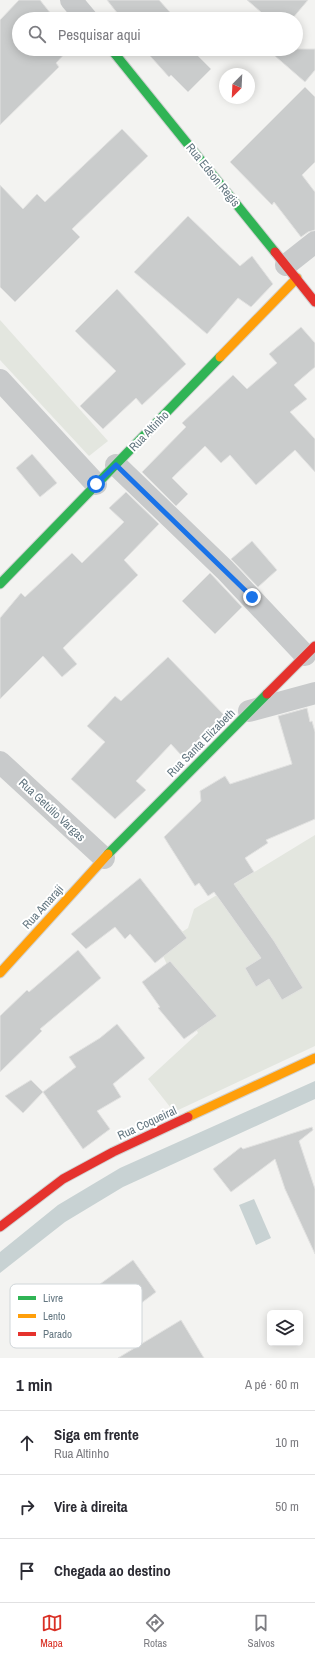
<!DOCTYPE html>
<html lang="pt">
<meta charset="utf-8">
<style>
body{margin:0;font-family:"Archivo Narrow",sans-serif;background:#f2f2f3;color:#2b2b33}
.controls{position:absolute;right:12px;bottom:12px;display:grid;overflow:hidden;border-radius:6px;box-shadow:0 2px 10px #0003}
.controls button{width:36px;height:36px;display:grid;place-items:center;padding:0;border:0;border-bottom:1px solid #e1e1e2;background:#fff;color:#2b2b33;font:20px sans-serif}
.compass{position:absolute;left:219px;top:68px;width:36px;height:36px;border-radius:50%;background:#fff;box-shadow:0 2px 10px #0003;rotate:204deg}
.stop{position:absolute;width:12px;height:12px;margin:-9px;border:3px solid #1a73e8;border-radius:50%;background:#fff}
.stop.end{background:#1a73e8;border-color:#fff;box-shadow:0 1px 4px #0008}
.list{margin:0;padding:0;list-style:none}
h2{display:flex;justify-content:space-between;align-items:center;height:52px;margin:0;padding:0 16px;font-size:17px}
h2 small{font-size:13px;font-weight:400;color:#7c7c81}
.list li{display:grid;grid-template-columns:26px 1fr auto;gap:12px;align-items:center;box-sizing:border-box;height:64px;padding:0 16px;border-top:1px solid #e1e1e2}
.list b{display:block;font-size:15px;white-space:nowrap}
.list p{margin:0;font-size:13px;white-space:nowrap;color:#7c7c81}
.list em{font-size:13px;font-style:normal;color:#7c7c81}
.icon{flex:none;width:22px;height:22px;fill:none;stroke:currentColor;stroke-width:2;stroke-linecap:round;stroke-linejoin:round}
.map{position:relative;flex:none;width:315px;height:1358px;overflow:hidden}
.search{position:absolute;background:#fff;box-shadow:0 2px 10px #0003;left:12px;right:12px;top:12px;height:44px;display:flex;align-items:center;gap:10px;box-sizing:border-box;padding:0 14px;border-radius:22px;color:#7c7c81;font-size:15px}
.sheet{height:244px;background:#fff}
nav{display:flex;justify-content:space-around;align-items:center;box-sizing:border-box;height:56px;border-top:1px solid #e1e1e2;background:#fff;font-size:11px;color:#7c7c81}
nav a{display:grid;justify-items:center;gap:2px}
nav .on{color:#d93025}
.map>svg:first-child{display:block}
</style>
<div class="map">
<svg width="315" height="1358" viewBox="0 0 315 1358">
<rect width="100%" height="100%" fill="#f3f3f1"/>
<!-- green -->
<g fill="#e3e6df">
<path d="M 0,320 L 108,441 L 89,456 L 0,360 Z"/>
<path d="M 315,835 L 315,1046 L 174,1112 L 148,1079 L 198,1033 L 159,947 L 188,928 L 194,909 Z"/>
</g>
<!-- water -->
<g fill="#c8d2d3">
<path d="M 315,1081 L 315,1099 L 123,1187 L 65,1222 L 0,1273 L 0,1252 L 58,1205 L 120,1168 Z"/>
<path d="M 254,1199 L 271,1238 L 256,1245 L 239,1205 Z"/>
</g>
<!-- building -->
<g fill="#cacccc" stroke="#e2e2e1">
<path d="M 19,0 L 40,0 L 55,19 L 19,19 L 19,49 L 69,49 L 56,63 L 59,67 L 0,125 L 0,20 Z"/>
<path d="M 107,0 L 159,0 L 176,19 L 122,19 Z"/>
<path d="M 247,0 L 308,0 L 292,19 L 269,19 Z"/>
<path d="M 144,49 L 191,49 L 211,69 L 188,92 L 171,75 L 169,77 Z"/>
<path d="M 267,49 L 315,49 L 315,70 L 305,82 Z"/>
<path d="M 305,87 L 315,97 L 315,162 L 302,175 L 315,192 L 315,230 L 308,232 L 301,237 L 274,202 L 272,205 L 230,162 Z"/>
<path d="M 122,129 L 148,156 L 72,229 L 80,237 L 15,302 L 0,287 L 0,185 L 23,209 L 37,194 L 45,202 Z"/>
<path d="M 188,216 L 240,266 L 252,256 L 273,284 L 251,307 L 238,298 L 207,334 L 134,272 Z"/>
<path d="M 117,289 L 186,364 L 142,405 L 136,398 L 103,429 L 80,406 L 116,371 L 75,331 Z"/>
<path d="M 301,327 L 315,343 L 315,367 L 294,385 L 307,399 L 290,412 L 315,439 L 315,472 L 295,450 L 256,485 L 230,455 L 221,463 L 205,446 L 172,478 L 188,494 L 176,506 L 142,472 L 186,427 L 182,423 L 233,375 L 247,389 L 277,363 L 269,354 Z"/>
<path d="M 32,454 L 57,483 L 40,497 L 16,468 Z"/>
<path d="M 126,492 L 159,524 L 124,560 L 138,575 L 63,648 L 77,664 L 62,677 L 43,656 L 0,699 L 0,618 L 21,593 L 25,597 L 72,553 L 82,563 L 124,522 L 109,508 Z"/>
<path d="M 252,541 L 277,570 L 258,587 L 231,559 Z"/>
<path d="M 210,573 L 242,607 L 215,634 L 182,601 Z"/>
<path d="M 168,657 L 224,715 L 182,756 L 171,744 L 136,781 L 146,790 L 115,819 L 71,779 L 105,742 L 87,726 L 115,696 L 121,701 Z"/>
<path d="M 307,708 L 310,722 L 312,721 L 315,732 L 315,819 L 266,840 L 268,843 L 245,858 L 254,872 L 234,884 L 274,941 L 303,988 L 282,1000 L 269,979 L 256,987 L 245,968 L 261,958 L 214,892 L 208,896 L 199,883 L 195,886 L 164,837 L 201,801 L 200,791 L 225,776 L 230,784 L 292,764 L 278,716 Z"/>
<path d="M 140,878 L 187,938 L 155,963 L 130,934 L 125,939 L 115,927 L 86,949 L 71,934 Z"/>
<path d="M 78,950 L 101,978 L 40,1029 L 42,1031 L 0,1072 L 0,1016 L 27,990 L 29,992 Z"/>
<path d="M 170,961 L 217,1016 L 184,1039 L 158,1008 L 160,1007 L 142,982 Z"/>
<path d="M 117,1024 L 145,1058 L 113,1084 L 121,1097 L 97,1111 L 110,1129 L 83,1149 L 43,1092 L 76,1067 L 69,1057 L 100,1038 Z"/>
<path d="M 31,1080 L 43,1092 L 23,1113 L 5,1096 Z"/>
<path d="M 312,1127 L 313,1130 L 299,1141 L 315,1189 L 315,1254 L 285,1189 L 275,1159 L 231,1192 L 213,1169 L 241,1147 L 243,1149 Z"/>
<path d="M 133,1260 L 156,1292 L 124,1316 L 100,1284 Z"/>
<path d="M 181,1320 L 204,1358 L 118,1358 Z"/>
</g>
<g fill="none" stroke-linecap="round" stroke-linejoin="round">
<defs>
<g id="fast">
<path d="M 111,49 L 275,252"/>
<path d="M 0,584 L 220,357"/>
<path d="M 108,854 L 267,694"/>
</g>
<g id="slow">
<path d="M 220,357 L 297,278"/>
<path d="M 0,973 L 108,854"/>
<path d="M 188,1117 L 315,1058"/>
</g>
<g id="jam">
<path d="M 275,252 L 315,302"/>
<path d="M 267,694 L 315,646"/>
<path d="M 0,1227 L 63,1179 L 113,1152 L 188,1117"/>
</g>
</defs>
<!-- fast casing -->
<use href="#fast" stroke="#d0d1d1" stroke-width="11"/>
<!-- slow casing -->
<use href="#slow" stroke="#d0d1d1" stroke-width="11"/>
<!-- jam casing -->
<use href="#jam" stroke="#d0d1d1" stroke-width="11"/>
<!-- street -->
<g stroke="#c8cacb" stroke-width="22">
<path d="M 71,0 L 87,19"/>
<path d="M 286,265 L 315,242"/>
<path d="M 0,380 L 96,484"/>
<path d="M 116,465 L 225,570 L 305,655"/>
<path d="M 249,711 L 315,693"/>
<path d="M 0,762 L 104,858"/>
</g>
<!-- fast -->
<use href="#fast" stroke="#30b455" stroke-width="9"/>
<!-- slow -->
<use href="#slow" stroke="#ff9f0a" stroke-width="9"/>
<!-- jam -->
<use href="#jam" stroke="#e5322d" stroke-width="9"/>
</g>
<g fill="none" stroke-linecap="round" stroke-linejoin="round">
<!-- route -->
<path stroke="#1a73e8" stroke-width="5" d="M 96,484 L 116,465 L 252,597"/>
</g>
<g text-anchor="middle" stroke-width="4" stroke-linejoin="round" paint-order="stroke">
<!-- street labels -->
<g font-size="12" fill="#637680" stroke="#fff">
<text transform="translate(213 175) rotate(51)" y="4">Rua Edson Regis</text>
<text transform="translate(149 431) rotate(-46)" y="4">Rua Altinho</text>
<text transform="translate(201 743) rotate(-45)" y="4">Rua Santa Elizabeth</text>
<text transform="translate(52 810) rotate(43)" y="4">Rua Getúlio Vargas</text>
<text transform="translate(43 907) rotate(-48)" y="4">Rua Amaraji</text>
<text transform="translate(147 1123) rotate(-25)" y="4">Rua Coqueiral</text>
</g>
</g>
<!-- legend -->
<rect x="10" y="1284" width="132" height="64" rx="6" fill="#fff" stroke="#d0d6d9" stroke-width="1"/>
<rect x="18" y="1296" width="18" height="4" fill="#30b455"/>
<rect x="18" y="1314" width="18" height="4" fill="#ff9f0a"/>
<rect x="18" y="1332" width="18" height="4" fill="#e5322d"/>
<g font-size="11" fill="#637680">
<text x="43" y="1302">Livre</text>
<text x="43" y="1320">Lento</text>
<text x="43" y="1338">Parado</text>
</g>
</svg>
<div class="controls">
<button><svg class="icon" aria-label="layers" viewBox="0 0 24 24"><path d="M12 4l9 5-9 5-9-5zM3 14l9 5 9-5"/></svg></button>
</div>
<svg class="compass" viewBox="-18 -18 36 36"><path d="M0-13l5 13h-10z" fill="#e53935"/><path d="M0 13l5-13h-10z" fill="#7c7c81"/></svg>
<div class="stop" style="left:96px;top:484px"></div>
<div class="stop end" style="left:252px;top:597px"></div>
<div class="search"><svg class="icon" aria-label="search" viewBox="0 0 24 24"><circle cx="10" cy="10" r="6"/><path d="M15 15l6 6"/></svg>Pesquisar aqui</div>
</div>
<section class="sheet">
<h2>1 min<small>A pé · 60 m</small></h2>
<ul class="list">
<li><svg class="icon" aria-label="ahead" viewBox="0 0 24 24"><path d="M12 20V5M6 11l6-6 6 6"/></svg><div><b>Siga em frente</b><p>Rua Altinho</p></div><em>10 m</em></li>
<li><svg class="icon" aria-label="right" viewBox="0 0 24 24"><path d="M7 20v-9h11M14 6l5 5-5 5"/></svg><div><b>Vire à direita</b></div><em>50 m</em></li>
<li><svg class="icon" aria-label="arrive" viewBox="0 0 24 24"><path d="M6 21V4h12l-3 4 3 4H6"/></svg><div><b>Chegada ao destino</b></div></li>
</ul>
</section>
<nav>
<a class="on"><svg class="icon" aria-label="map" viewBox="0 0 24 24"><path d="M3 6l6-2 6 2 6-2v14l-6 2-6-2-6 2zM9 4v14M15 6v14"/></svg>Mapa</a>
<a><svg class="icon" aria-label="directions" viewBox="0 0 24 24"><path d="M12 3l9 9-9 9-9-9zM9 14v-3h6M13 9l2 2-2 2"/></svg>Rotas</a>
<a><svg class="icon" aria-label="saved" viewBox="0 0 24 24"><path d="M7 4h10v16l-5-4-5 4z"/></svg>Salvos</a>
</nav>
